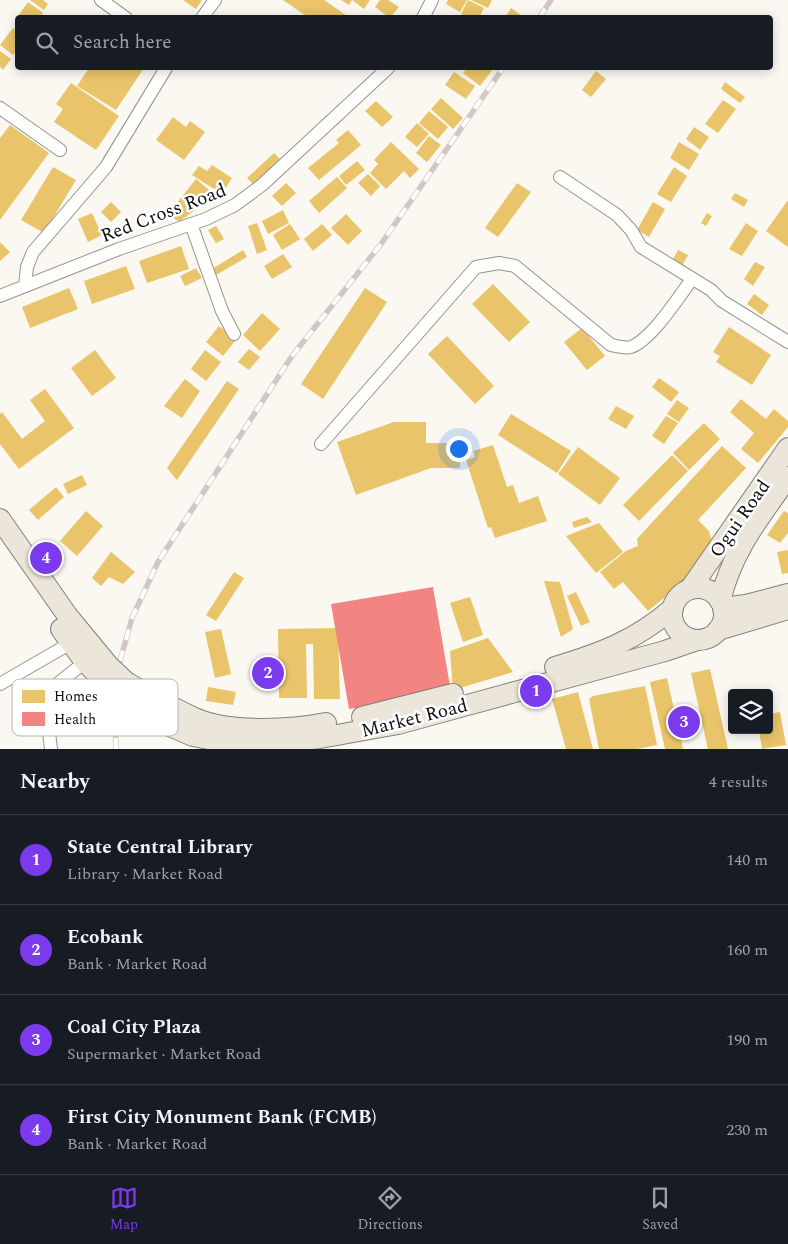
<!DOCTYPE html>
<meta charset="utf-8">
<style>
body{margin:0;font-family:Spectral,serif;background:#20242c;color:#f1f3f6}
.controls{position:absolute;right:15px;bottom:15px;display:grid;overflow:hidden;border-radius:5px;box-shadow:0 2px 12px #0003}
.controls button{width:45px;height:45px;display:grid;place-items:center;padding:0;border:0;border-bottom:1px solid #363941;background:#171b24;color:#f1f3f6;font:25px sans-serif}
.you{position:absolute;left:458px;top:448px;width:18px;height:18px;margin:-12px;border:4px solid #fff;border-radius:50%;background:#1a73e8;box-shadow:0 0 0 8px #1a73e833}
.badge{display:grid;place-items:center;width:32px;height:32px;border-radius:50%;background:#7c3aed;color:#fff;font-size:16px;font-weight:700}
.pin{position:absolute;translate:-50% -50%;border:2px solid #fff;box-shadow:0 1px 5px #0006}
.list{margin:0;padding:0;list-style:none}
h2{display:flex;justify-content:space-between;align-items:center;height:65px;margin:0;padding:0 20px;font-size:21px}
h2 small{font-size:16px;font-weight:400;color:#9ea1a6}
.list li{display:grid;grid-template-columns:32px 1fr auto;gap:15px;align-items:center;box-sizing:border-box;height:90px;padding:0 20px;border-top:1px solid #363941}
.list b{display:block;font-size:19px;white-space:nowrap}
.list p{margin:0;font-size:16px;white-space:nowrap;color:#9ea1a6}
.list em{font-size:16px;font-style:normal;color:#9ea1a6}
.icon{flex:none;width:28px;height:28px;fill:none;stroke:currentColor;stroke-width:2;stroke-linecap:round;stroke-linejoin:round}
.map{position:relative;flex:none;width:788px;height:749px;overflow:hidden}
.search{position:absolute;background:#171b24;box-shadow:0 2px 12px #0003;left:15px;right:15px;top:15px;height:55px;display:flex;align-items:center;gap:12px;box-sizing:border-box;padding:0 18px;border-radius:5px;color:#9ea1a6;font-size:19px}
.sheet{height:425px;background:#171b24}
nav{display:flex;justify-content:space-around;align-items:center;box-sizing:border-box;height:70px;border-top:1px solid #363941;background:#171b24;font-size:14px;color:#9ea1a6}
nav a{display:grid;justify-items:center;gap:2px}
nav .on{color:#7c3aed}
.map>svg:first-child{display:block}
</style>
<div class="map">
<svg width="788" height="749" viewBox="0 0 788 749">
<rect width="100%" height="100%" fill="#faf8f1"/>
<!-- homes -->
<g fill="#e9c46a">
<path d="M 30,0 L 43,0 L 48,4 L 44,10 Z"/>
<path d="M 183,0 L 202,0 L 196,9 Z"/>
<path d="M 283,0 L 324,0 L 350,18 L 309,18 Z"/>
<path d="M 341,0 L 370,0 L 364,9 L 352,0 L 349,5 Z"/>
<path d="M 380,0 L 388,0 L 399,7 L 390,18 L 375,7 Z"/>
<path d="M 448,0 L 467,0 L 460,12 L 446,4 Z"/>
<path d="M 468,0 L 484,8 L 479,18 L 468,18 L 461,14 Z"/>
<path d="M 471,0 L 492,0 L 488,8 Z"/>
<path d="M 28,2 L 43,13 L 40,18 L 18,16 Z"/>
<path d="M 511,8 L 525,18 L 505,18 Z"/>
<path d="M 13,28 L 18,32 L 18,49 L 13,55 L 0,45 Z"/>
<path d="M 0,51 L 11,59 L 3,70 L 0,67 Z"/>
<path d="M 89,68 L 144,68 L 116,110 L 77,86 Z"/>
<path d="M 467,68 L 491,68 L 493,69 L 480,86 L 463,73 Z"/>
<path d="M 596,71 L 606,79 L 591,97 L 582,90 Z"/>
<path d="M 454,72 L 475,86 L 466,99 L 445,85 Z"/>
<path d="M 725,82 L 745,97 L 740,103 L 721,89 Z"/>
<path d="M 71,83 L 119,116 L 96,150 L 54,122 L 63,109 L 56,104 Z"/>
<path d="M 441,98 L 463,118 L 453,129 L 431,109 Z"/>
<path d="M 723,100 L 736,109 L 718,133 L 705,124 Z"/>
<path d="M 376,101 L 393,117 L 382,127 L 365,111 Z"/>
<path d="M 429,111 L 448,127 L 438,139 L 419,123 Z"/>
<path d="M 173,117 L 186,127 L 190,121 L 205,132 L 184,160 L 156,140 Z"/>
<path d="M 417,123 L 429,134 L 417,147 L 405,137 Z"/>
<path d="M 10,125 L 49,153 L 0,220 L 0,138 Z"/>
<path d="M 694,127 L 709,137 L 700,150 L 686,139 Z"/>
<path d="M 348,130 L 361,145 L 319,180 L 308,168 L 339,143 L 336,140 Z"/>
<path d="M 429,136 L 441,145 L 427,162 L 416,153 Z"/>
<path d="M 391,142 L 419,169 L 410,178 L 404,171 L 386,189 L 370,173 L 378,164 L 374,160 Z"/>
<path d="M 679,142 L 699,154 L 689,170 L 670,158 Z"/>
<path d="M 274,153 L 282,161 L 255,186 L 247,178 Z"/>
<path d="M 357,161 L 365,170 L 346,185 L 339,176 Z"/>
<path d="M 212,165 L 232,178 L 222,194 L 192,175 L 199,166 L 207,171 Z"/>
<path d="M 53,167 L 76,180 L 44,233 L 21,220 Z"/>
<path d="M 674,167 L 687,176 L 671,202 L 657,194 Z"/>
<path d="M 368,174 L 380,186 L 371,196 L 358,183 Z"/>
<path d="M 337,177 L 347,188 L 319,213 L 309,201 Z"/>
<path d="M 196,179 L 215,195 L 179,222 L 168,214 Z"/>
<path d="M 286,183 L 296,193 L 282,206 L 272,196 Z"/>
<path d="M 517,183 L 531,192 L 498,237 L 485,228 Z"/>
<path d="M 735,193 L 748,200 L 744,207 L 731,199 Z"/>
<path d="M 788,200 L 788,247 L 766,231 Z"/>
<path d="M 111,202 L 121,212 L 111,222 L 101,212 Z"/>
<path d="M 653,202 L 665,209 L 649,237 L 637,230 Z"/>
<path d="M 283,210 L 289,223 L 268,234 L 262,221 Z"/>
<path d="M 92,213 L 102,235 L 88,242 L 78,219 Z"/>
<path d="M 707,213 L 712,216 L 706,226 L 701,223 Z"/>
<path d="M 346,214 L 362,231 L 348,245 L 331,228 Z"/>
<path d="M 257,223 L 267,250 L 257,254 L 248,226 Z"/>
<path d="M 746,223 L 758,231 L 742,256 L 729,249 Z"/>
<path d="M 290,224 L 300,239 L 282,250 L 273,235 Z"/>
<path d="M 322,224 L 332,235 L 313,251 L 304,239 Z"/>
<path d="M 216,226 L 224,239 L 216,243 L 208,230 Z"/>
<path d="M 0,242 L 10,252 L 0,261 Z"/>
<path d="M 181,246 L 189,269 L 147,283 L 139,261 Z"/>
<path d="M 243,250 L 247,257 L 216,275 L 212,269 Z"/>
<path d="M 678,250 L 688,255 L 682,266 L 672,261 Z"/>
<path d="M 283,254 L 292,267 L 272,279 L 264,266 Z"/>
<path d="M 755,262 L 765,267 L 753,286 L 744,279 Z"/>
<path d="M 126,266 L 135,289 L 92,304 L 84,281 Z"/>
<path d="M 196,268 L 202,278 L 185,286 L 180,276 Z"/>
<path d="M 493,284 L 530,322 L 509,342 L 472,304 Z"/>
<path d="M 69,288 L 78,309 L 30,328 L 22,307 Z"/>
<path d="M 365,288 L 387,302 L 323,399 L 301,384 Z"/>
<path d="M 754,294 L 769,305 L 762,315 L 747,304 Z"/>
<path d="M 262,313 L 280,329 L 260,351 L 243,335 Z"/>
<path d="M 219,326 L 236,340 L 223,356 L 206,342 Z"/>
<path d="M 729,327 L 771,355 L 752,385 L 716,362 L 720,356 L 713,352 Z"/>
<path d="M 582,328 L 605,356 L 587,370 L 564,342 Z"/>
<path d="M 447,336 L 494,386 L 475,404 L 428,354 Z"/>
<path d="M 249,349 L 260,357 L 249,370 L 238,362 Z"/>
<path d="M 95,350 L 116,378 L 92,396 L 71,368 Z"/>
<path d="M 205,350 L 221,362 L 206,381 L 191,369 Z"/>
<path d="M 659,378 L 679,392 L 671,402 L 652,387 Z"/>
<path d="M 185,379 L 200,391 L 182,418 L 164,406 Z"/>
<path d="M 227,381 L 239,389 L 177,480 L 167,468 Z"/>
<path d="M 45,389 L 74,428 L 19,469 L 0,444 L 0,414 L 2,412 L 22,439 L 45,421 L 30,400 Z"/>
<path d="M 741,399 L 766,419 L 774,409 L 788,421 L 788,427 L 758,463 L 741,449 L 754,433 L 730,412 Z"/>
<path d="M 677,400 L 689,408 L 679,422 L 667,414 Z"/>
<path d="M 616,406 L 634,416 L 626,429 L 608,419 Z"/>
<path d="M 511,414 L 571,451 L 557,473 L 498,435 Z"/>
<path d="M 666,416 L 678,423 L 664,444 L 652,436 Z"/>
<path d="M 394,422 L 426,422 L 426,443 L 460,443 L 460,468 L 431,468 L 356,495 L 337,442 Z"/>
<path d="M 704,423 L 720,439 L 689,470 L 673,453 Z"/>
<path d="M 493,445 L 507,487 L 513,485 L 519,503 L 538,496 L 547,521 L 495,538 L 491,527 L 488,528 L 466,460 L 475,457 L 473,451 Z"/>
<path d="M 722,446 L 746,468 L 698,520 L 709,531 L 713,545 L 697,571 L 648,611 L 623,582 L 614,589 L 600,572 L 626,551 L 638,546 L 637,539 Z"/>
<path d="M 578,447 L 620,478 L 600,505 L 558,474 Z"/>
<path d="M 672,455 L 688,471 L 639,521 L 623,505 Z"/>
<path d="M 82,475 L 87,485 L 68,494 L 63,484 Z"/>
<path d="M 56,487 L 64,497 L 38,520 L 29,510 Z"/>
<path d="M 86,511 L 103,526 L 77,556 L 60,541 Z"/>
<path d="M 784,511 L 788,513 L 788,533 L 780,543 L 767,535 Z"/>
<path d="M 587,517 L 592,522 L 574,528 L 572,522 Z"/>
<path d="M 599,523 L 623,552 L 596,573 L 566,536 Z"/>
<path d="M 788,550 L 788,573 L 782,574 L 777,552 Z"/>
<path d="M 111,552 L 135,572 L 123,584 L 109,577 L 101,586 L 92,578 Z"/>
<path d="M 234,572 L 244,578 L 216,621 L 206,615 Z"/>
<path d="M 544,581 L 560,582 L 573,629 L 561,637 Z"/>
<path d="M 576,592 L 590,622 L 581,626 L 567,596 Z"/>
<path d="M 470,597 L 483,635 L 463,642 L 450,603 Z"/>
<path d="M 338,628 L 340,699 L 314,699 L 313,644 L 306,644 L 307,698 L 279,698 L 278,629 Z"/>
<path d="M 221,629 L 231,674 L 215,678 L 205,632 Z"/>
<path d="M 488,638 L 513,672 L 453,690 L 450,651 Z"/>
<path d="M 710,669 L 728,749 L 708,749 L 691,673 Z"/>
<path d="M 667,678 L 683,749 L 665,749 L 650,682 Z"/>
<path d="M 645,686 L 657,745 L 637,749 L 599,749 L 589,699 L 593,696 Z"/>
<path d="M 208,687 L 236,692 L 233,705 L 206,701 Z"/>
<path d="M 578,692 L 593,749 L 566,749 L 552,699 Z"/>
<path d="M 780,712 L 786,745 L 762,749 L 759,730 L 769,730 L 769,714 Z"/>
</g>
<!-- health -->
<path fill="#f28482" d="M 433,587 L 451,692 L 349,709 L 331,604 Z"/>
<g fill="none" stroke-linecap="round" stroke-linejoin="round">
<defs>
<g id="street">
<path d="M 101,0 L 126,18"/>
<path d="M 202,18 L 215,0"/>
<path d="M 423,18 L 432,0"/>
<path d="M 0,108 L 60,150"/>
<path d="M 560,177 L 617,215 L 631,230 L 641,247 L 711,290 L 722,301 L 788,342"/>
<path d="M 191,224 L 222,311 L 234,334"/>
<path d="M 25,286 L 27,267 L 33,252 L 106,167 L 166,68"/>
<path d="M 0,296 L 119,249 L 206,219 L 235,205 L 262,185 L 388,68"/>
<path d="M 321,444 L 476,267 L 499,263 L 515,266 L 611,345 C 618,346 624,349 631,347 C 652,339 678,298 692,279"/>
<path d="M 0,684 L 76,640"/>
<path d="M 51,749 C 49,730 44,707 51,689 L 85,662"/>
</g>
<g id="primary">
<path d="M 0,519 L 67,615 L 109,666"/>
<circle cx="698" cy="614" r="26"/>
<path d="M 690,589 L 788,448"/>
<path d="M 720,601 C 733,549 758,520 788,477"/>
<path d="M 723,608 L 746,605 L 788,594"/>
<path d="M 61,629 L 85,662 L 104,681"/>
<path d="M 718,630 L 788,609"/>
<path d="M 555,667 C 602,653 636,640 673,608"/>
<path d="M 126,682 C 149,695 173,708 197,719 C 232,733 290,730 326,723"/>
<path d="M 121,696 L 172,727 L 193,736 L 224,742 L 280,743 L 320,738 L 398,724 L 665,651 L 697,640"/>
<path d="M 362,717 L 453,694"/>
</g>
</defs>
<!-- street casing -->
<use href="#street" stroke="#949390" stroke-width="14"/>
<!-- primary casing -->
<use href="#primary" stroke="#81807d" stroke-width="22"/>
<!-- street -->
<use href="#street" stroke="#fefefd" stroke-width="12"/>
<!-- primary -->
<use href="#primary" stroke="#ebe6d9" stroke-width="20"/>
<defs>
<g id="rail">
<path d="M 539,18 L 551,0"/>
<path d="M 116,749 L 115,717 L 120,661 L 132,618 L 158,562 L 292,356 L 381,244 L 503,68"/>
</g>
</defs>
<!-- rail casing -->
<use href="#rail" stroke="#d5c6c6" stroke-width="5.5"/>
<!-- rail -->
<use href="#rail" stroke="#fff" stroke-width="4" stroke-dasharray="11" stroke-linecap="butt"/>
<defs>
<g id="primary-bridge">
<path d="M 109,666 L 126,682"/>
<path d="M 104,681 L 121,696"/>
</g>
</defs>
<!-- primary-bridge casing -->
<use href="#primary-bridge" stroke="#81807d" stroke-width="22" stroke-linecap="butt"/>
<!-- primary-bridge -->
<use href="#primary-bridge" stroke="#ebe6d9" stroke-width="20"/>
</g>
<g text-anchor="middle" stroke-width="5" stroke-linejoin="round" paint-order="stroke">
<!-- street labels -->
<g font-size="19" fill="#0d0d0d" stroke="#fff">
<text transform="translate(163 212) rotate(-21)" y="7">Red Cross Road</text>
<text transform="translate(739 518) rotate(-55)" y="7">Ogui Road</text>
<text transform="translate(414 717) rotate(-14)" y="7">Market Road</text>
</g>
</g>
<!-- legend -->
<rect x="12" y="679" width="166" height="57" rx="8" fill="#fff" stroke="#b6b6b6" stroke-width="1"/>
<rect x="22" y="690" width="23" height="13" fill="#e9c46a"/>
<rect x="22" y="712" width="23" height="14" fill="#f28482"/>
<g font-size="14" fill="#0d0d0d">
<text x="54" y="701">Homes</text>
<text x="54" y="724">Health</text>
</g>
</svg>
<div class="controls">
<button><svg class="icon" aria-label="layers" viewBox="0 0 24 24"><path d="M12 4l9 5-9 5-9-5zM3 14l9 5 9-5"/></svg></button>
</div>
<div class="you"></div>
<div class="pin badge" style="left:536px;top:691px">1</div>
<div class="pin badge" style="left:268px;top:673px">2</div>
<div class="pin badge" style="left:684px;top:722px">3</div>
<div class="pin badge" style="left:46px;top:558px">4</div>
<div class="search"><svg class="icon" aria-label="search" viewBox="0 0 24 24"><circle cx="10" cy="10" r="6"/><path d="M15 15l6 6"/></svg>Search here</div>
</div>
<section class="sheet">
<h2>Nearby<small>4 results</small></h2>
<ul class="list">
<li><span class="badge">1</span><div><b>State Central Library</b><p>Library · Market Road</p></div><em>140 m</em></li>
<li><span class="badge">2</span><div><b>Ecobank</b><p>Bank · Market Road</p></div><em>160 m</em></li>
<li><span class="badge">3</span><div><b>Coal City Plaza</b><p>Supermarket · Market Road</p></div><em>190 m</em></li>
<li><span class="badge">4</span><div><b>First City Monument Bank (FCMB)</b><p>Bank · Market Road</p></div><em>230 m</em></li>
</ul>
</section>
<nav>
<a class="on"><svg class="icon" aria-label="map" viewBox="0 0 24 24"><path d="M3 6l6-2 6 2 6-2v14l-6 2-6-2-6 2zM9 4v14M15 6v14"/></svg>Map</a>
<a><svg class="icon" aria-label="directions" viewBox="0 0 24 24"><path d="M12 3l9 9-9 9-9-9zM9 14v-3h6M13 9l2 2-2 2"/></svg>Directions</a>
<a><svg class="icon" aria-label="saved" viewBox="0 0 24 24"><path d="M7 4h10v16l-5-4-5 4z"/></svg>Saved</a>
</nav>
